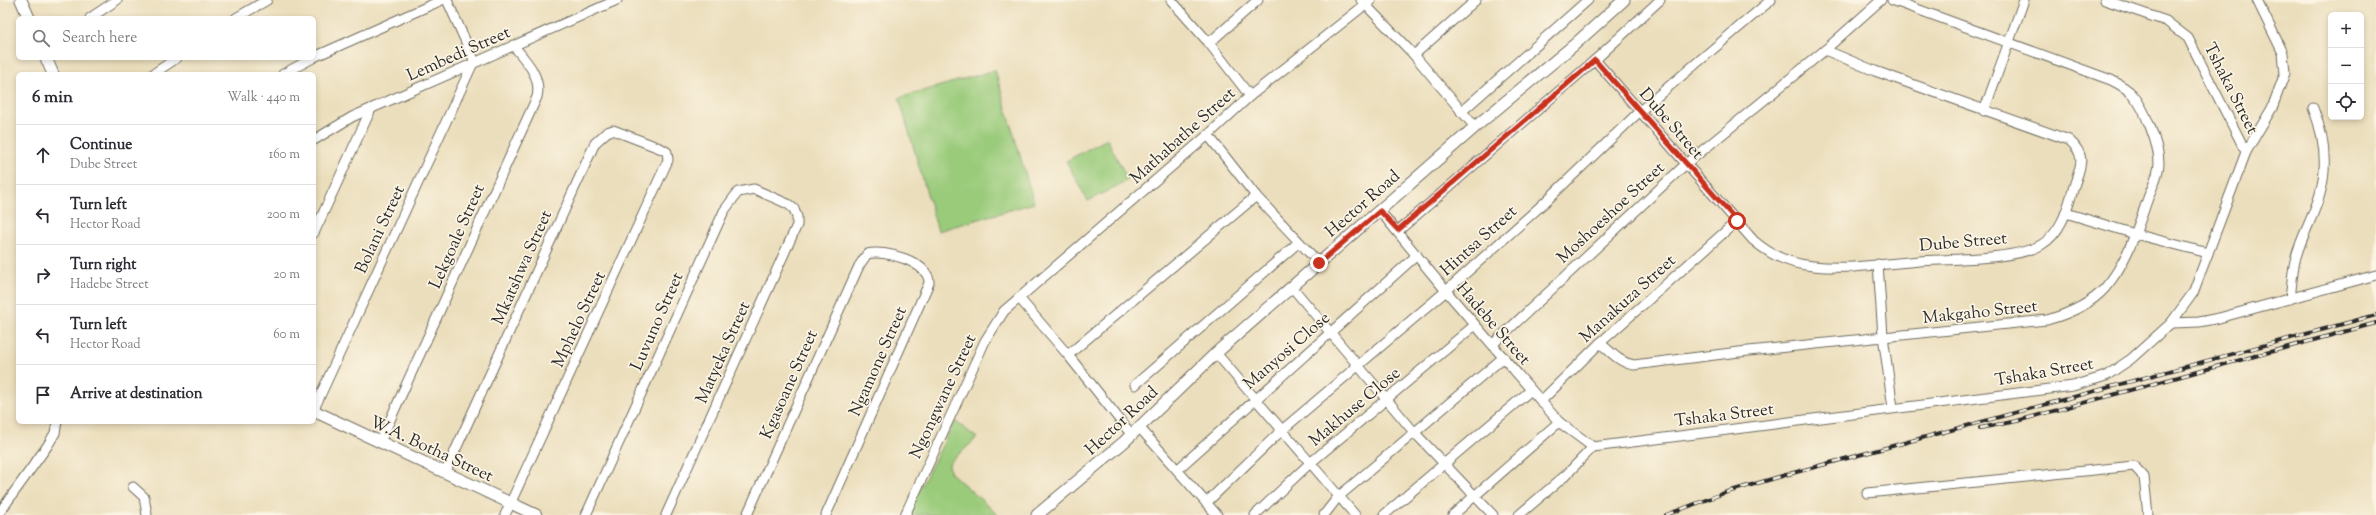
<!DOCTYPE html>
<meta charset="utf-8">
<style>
body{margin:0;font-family:"Sorts Mill Goudy",serif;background:#f7f7f7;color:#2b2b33}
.controls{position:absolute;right:12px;top:12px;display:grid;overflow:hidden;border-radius:6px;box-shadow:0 2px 6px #0003}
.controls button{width:36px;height:36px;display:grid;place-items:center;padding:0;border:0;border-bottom:1px solid #e1e1e2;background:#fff;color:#2b2b33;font:20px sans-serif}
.stop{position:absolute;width:12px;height:12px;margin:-9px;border:3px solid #c8321e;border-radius:50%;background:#fff}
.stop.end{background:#c8321e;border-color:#fff;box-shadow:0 1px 4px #0008}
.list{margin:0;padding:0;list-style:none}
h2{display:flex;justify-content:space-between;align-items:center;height:52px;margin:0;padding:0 16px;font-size:17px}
h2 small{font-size:13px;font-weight:400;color:#7c7c81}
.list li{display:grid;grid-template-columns:26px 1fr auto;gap:12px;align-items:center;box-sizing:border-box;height:60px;padding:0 16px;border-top:1px solid #e1e1e2}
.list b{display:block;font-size:15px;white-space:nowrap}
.list p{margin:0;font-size:13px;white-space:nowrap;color:#7c7c81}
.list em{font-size:13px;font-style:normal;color:#7c7c81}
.icon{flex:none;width:22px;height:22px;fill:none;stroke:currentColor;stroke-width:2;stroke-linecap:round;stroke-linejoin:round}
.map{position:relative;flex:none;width:2376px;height:515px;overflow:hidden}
.search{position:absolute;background:#fff;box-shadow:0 2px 6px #0003;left:16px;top:16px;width:300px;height:44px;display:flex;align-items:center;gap:10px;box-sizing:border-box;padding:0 14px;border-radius:6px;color:#7c7c81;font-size:15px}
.panel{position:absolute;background:#fff;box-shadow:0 2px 6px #0003;left:16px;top:72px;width:300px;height:352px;border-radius:6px}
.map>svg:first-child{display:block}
</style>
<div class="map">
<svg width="2376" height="515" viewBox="0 0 2376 515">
<rect width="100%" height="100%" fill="#fcf5e5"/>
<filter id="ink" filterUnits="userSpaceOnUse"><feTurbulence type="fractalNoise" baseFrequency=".025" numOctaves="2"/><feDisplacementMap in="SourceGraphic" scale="8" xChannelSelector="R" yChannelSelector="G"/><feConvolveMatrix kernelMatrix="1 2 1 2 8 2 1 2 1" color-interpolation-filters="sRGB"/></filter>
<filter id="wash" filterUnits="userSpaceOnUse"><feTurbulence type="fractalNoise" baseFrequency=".012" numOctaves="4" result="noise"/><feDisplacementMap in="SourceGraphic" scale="16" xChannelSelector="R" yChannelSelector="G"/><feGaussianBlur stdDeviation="0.9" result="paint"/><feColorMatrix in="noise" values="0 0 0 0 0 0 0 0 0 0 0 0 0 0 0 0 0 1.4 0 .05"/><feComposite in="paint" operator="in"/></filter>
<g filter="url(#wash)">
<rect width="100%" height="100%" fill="#ebdebc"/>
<!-- green -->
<g fill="#9acb7a" stroke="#627b52">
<path d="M 995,70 L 1034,203 L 938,231 L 899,98 Z"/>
<path d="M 1107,139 L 1128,180 L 1088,201 L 1066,161 Z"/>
<path d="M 955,421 L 977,438 L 949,463 L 950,472 L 998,515 L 906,515 Z"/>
</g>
</g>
<g filter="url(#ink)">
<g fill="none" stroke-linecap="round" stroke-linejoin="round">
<defs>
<g id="minor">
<path d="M 447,0 L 475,62"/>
<path d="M 1171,0 L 1209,43 L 1250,96"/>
<path d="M 1361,0 L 1414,55 L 1475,127"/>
<path d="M 2105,0 L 2166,21 L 2188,38 L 2246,152"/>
<path d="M 90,18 L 117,0"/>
<path d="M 236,18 L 267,0"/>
<path d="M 1209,43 L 1258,0"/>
<path d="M 1414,55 L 1476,0"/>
<path d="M 314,57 L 442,0"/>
<path d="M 1595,60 L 1753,240 C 1770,255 1790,264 1813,266 C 1847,270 1884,264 1919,261 C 1950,259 2015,260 2041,245 C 2062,233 2068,207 2074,186 C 2081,165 2087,156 2069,140 L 1875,71 L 1825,50"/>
<path d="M 153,74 L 177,58"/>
<path d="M 283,74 L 313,58"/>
<path d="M 1984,111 L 2024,0"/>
<path d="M 1461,112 L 1588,0"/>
<path d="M 1208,135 L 1256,196 L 1319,263"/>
<path d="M 314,140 L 352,117 L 617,0"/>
<path d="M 1380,211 L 1446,291 L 1559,422 L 1593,447"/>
<path d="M 2066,213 L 2135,234 L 2208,253"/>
<path d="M 1398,231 L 1595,60 L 1660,0"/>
<path d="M 314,233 L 371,109"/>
<path d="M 1878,264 L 1883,336 L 1893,408"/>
<path d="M 1292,287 L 1414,432 L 1493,515"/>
<path d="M 1019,298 L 1068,355 L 1131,434"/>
<path d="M 2290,299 C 2292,285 2292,270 2296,257 C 2302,235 2314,216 2320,194 C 2328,165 2324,135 2313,108"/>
<path d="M 2171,323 L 2199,322 L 2219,318 L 2376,275"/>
<path d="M 1600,343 C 1611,352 1620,363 1634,365 L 1739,352 L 2047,320 C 2068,314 2090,305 2105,288 C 2127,263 2137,229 2148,198 C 2152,187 2159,175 2159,163 C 2159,145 2145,109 2133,95 C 2127,88 2119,84 2111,80 L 1892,0"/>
<path d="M 1493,344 L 1686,164 L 1825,50 L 1881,0"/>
<path d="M 1216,353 L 1355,515"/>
<path d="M 1068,355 L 1256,196"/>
<path d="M 1135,385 L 1299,242"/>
<path d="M 1541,401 L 1600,343 L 1737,221"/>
<path d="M 314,409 L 473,63"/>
<path d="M 1139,427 L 1217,515"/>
<path d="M 380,442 L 537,97 C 542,76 525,60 513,45"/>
<path d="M 1593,447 L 2073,386 L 2106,376 L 2131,359 L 2171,323 L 2193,293 L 2246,152 L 2272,108 L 2285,73 L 2283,53 L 2257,0"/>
<path d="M 1177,470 L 1417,255"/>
<path d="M 445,473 L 595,143 L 607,132 L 613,130 L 662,149 L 667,152 L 668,160 L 505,515"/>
<path d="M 133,487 L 144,497 L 147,515"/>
<path d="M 1867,493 L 2134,466 L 2144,477 L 2148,515"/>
<path d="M 1206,503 L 1281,431 L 1446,291 L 1544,203 L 1640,111 L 1771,0"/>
<path d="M 0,512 L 48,445 L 55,433 L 57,422"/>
<path d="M 586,515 L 724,211 L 738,192 L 754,189 L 788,204 L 794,209 L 797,217 L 797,225 L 666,515"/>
<path d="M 747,515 L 859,266 L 867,254 C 884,249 930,262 929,283 L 826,515"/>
<path d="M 905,515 L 985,341 L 1004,311 L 1208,135 L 1250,96 L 1371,0"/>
<path d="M 1255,515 L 1309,464 L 1475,325"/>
<path d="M 1324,515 L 1338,497 L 1504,357"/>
<path d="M 1384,515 L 1531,390"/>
<path d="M 1453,515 L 1559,422"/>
<path d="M 1519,515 L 1566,475 L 1593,447"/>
</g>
<g id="tertiary">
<path d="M 21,0 L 29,18"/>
<path d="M 46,58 L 53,74"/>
<path d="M 314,411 L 536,515"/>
<path d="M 1037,515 L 1124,442 L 1216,353 L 1475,127 L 1574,45 L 1624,0"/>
</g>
</defs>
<!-- minor casing -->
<use href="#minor" stroke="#6e6a5e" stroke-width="11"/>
<!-- tertiary casing -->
<use href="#tertiary" stroke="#6e6a5e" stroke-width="13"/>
<!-- minor -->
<use href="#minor" stroke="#fff" stroke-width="9"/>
<!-- tertiary -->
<use href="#tertiary" stroke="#fff" stroke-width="11"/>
<defs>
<g id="rail">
<path d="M 1980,428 L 2017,421 L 2376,323"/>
<path d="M 1666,515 L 1724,493 L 1789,474 L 2376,315"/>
</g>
</defs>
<!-- rail casing -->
<use href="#rail" stroke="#2b2b2b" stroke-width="4"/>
<!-- rail -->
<use href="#rail" stroke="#fcf5e5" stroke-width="2.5" stroke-dasharray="8" stroke-linecap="butt"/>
</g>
</g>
<g fill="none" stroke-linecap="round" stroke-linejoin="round" filter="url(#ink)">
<!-- route -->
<path stroke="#c8321e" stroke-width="5" d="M 1319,263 L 1380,211 L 1398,230 L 1595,60 L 1737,221"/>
</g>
<g text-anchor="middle" stroke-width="3.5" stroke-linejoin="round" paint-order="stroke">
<!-- street labels -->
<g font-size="17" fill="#2b2b2b" stroke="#fcf5e5">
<text transform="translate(458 53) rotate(-24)" y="6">Lembedi Street</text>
<text transform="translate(2232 88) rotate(63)" y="6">Tshaka Street</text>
<text transform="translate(1672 123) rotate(49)" y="6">Dube Street</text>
<text transform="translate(1182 135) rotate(-42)" y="6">Mathabathe Street</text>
<text transform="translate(1362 203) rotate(-41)" y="6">Hector Road</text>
<text transform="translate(1610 212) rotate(-43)" y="6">Moshoeshoe Street</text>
<text transform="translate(379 229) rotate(-65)" y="6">Bolani Street</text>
<text transform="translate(456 236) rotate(-66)" y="6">Lekgoale Street</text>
<text transform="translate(1478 240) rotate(-42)" y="6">Hintsa Street</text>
<text transform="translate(1963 241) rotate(-5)" y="6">Dube Street</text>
<text transform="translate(521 267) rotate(-66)" y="6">Mkatshwa Street</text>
<text transform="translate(1627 298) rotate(-42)" y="6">Manakuza Street</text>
<text transform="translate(1980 311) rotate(-6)" y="6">Makgaho Street</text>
<text transform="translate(578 319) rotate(-65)" y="6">Mphelo Street</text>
<text transform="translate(656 321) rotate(-66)" y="6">Luvuno Street</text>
<text transform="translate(1494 323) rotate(49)" y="6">Hadebe Street</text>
<text transform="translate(1286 350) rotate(-41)" y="6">Manyosi Close</text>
<text transform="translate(722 352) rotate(-66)" y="6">Matyeka Street</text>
<text transform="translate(877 361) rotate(-66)" y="6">Ngamone Street</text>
<text transform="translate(2044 371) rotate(-10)" y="6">Tshaka Street</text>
<text transform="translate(788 384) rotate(-66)" y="6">Kgasoane Street</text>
<text transform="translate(942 396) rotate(-65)" y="6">Ngongwane Street</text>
<text transform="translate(1354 406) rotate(-40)" y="6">Makhuse Close</text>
<text transform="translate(1724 414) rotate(-7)" y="6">Tshaka Street</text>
<text transform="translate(1121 420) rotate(-43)" y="6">Hector Road</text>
<text transform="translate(432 448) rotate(25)" y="6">W.A. Botha Street</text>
</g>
</g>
</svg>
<div class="controls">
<button>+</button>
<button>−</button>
<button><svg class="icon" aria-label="locate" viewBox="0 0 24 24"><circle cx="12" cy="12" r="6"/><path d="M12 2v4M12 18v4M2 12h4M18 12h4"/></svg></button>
</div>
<div class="stop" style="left:1737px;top:221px"></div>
<div class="stop end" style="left:1319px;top:263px"></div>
<div class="search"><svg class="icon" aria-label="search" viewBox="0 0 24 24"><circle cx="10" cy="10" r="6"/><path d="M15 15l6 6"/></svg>Search here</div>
<section class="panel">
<h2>6 min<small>Walk · 440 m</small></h2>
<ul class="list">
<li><svg class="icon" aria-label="ahead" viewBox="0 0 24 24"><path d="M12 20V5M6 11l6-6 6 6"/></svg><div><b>Continue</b><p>Dube Street</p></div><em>160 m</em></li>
<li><svg class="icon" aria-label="left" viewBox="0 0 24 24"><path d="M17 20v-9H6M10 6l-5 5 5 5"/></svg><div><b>Turn left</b><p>Hector Road</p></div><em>200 m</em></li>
<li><svg class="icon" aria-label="right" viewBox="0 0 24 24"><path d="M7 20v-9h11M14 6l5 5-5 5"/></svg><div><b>Turn right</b><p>Hadebe Street</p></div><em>20 m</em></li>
<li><svg class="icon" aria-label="left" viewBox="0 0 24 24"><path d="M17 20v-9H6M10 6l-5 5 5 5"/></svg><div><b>Turn left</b><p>Hector Road</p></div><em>60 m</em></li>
<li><svg class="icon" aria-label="arrive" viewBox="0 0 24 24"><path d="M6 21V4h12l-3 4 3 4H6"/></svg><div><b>Arrive at destination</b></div></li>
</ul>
</section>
</div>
